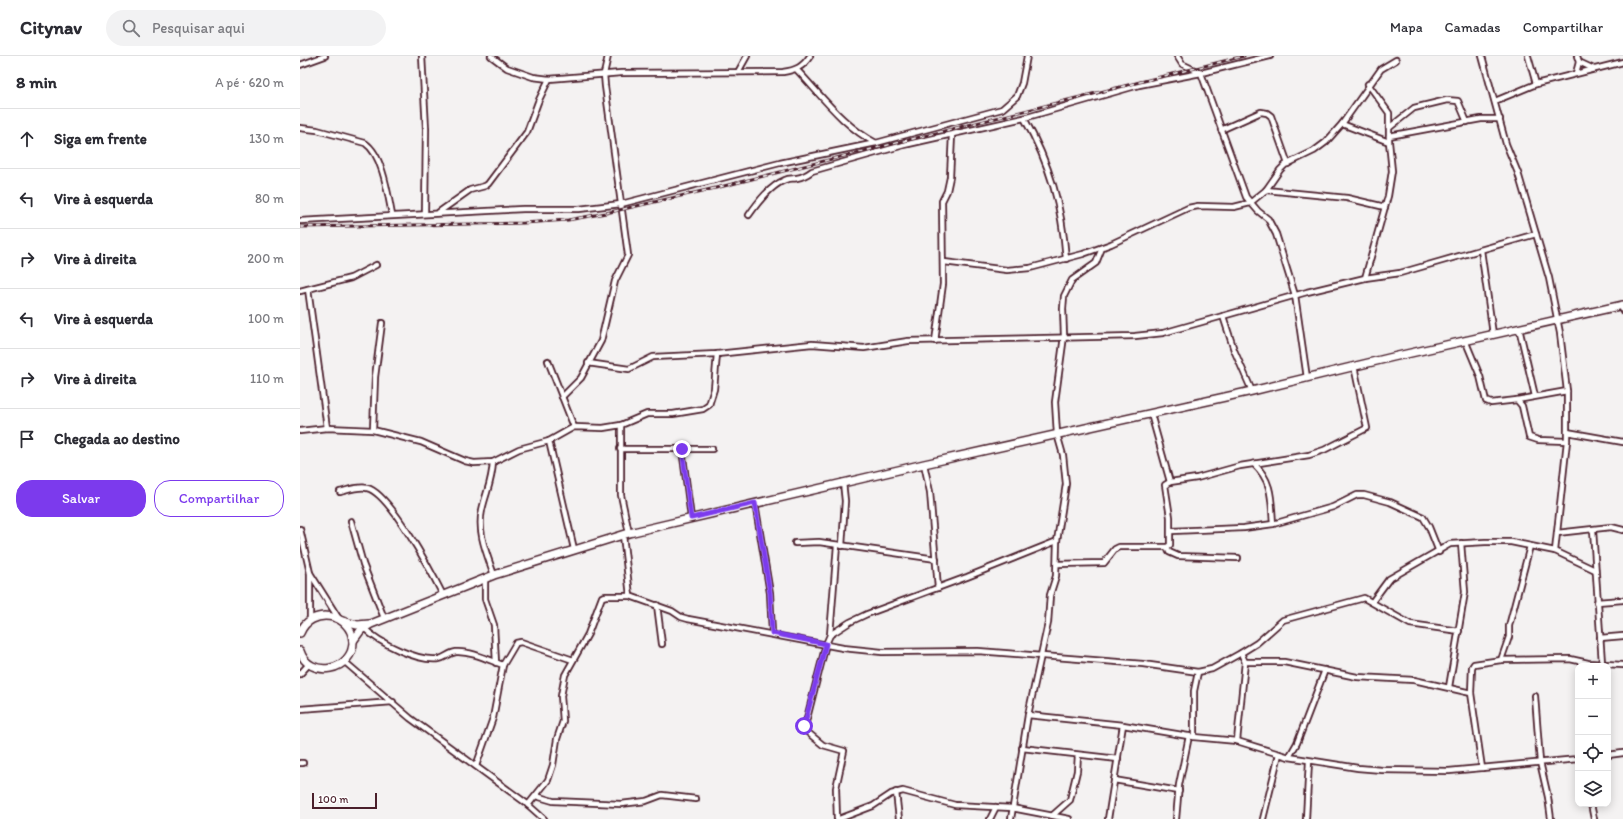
<!DOCTYPE html>
<html lang="pt">
<meta charset="utf-8">
<style>
body{margin:0;font-family:Itim,sans-serif;background:#f2f2f3;color:#2b2b33}
.controls{position:absolute;right:12px;bottom:12px;display:grid;overflow:hidden;border-radius:8px;box-shadow:0 2px 10px #0003}
.controls button{width:36px;height:36px;display:grid;place-items:center;padding:0;border:0;border-bottom:1px solid #e1e1e2;background:#fff;color:#2b2b33;font:20px sans-serif}
.scale{position:absolute;left:12px;bottom:10px;width:65px;box-sizing:border-box;padding-left:4px;border:2px solid #4a1f2b;border-top:0;font-size:11px;line-height:14px;white-space:nowrap;color:#4a1f2b;-webkit-text-stroke:3px #fff;paint-order:stroke}
.stop{position:absolute;width:12px;height:12px;margin:-9px;border:3px solid #7c3aed;border-radius:50%;background:#fff}
.stop.end{background:#7c3aed;border-color:#fff;box-shadow:0 1px 4px #0008}
.list{margin:0;padding:0;list-style:none}
h2{display:flex;justify-content:space-between;align-items:center;height:52px;margin:0;padding:0 16px;font-size:17px}
h2 small{font-size:13px;font-weight:400;color:#7c7c81}
.list li{display:grid;grid-template-columns:26px 1fr auto;gap:12px;align-items:center;box-sizing:border-box;height:60px;padding:0 16px;border-top:1px solid #e1e1e2}
.list b{display:block;font-size:15px;white-space:nowrap}
.list em{font-size:13px;font-style:normal;color:#7c7c81}
.actions{display:flex;gap:8px;padding:12px 16px}
.actions a{flex:1;padding:9px 0;border:1px solid #7c3aed;border-radius:16px;text-align:center;font-size:14px;color:#7c3aed}
.actions .main{background:#7c3aed;color:#fff}
.icon{flex:none;width:22px;height:22px;fill:none;stroke:currentColor;stroke-width:2;stroke-linecap:round;stroke-linejoin:round}
.map{position:relative;flex:none;width:1323px;height:763px;overflow:hidden}
header{display:flex;align-items:center;gap:24px;box-sizing:border-box;height:56px;padding:0 20px;background:#fff;border-bottom:1px solid #e1e1e2}
header strong{font-size:19px}
nav{display:flex;gap:22px;margin-inline-start:auto;font-size:14px}
.search{width:280px;height:36px;background:#f2f2f3;display:flex;align-items:center;gap:10px;box-sizing:border-box;padding:0 14px;border-radius:22px;color:#7c7c81;font-size:15px}
main{display:flex}
aside{flex:1;background:#fff}
.map>svg:first-child{display:block}
</style>
<header>
<strong>Citynav</strong>
<div class="search"><svg class="icon" aria-label="search" viewBox="0 0 24 24"><circle cx="10" cy="10" r="6"/><path d="M15 15l6 6"/></svg>Pesquisar aqui</div>
<nav><a>Mapa</a><a>Camadas</a><a>Compartilhar</a></nav>
</header>
<main>
<aside>
<h2>8 min<small>A pé · 620 m</small></h2>
<ul class="list">
<li><svg class="icon" aria-label="ahead" viewBox="0 0 24 24"><path d="M12 20V5M6 11l6-6 6 6"/></svg><div><b>Siga em frente</b></div><em>130 m</em></li>
<li><svg class="icon" aria-label="left" viewBox="0 0 24 24"><path d="M17 20v-9H6M10 6l-5 5 5 5"/></svg><div><b>Vire à esquerda</b></div><em>80 m</em></li>
<li><svg class="icon" aria-label="right" viewBox="0 0 24 24"><path d="M7 20v-9h11M14 6l5 5-5 5"/></svg><div><b>Vire à direita</b></div><em>200 m</em></li>
<li><svg class="icon" aria-label="left" viewBox="0 0 24 24"><path d="M17 20v-9H6M10 6l-5 5 5 5"/></svg><div><b>Vire à esquerda</b></div><em>100 m</em></li>
<li><svg class="icon" aria-label="right" viewBox="0 0 24 24"><path d="M7 20v-9h11M14 6l5 5-5 5"/></svg><div><b>Vire à direita</b></div><em>110 m</em></li>
<li><svg class="icon" aria-label="arrive" viewBox="0 0 24 24"><path d="M6 21V4h12l-3 4 3 4H6"/></svg><div><b>Chegada ao destino</b></div></li>
</ul>
<div class="actions"><a class="main">Salvar</a><a>Compartilhar</a></div>
</aside>
<div class="map">
<svg width="1323" height="763" viewBox="0 0 1323 763">
<rect width="100%" height="100%" fill="#f4f2f2"/>
<filter id="ink" filterUnits="userSpaceOnUse"><feTurbulence type="fractalNoise" baseFrequency=".025" numOctaves="2"/><feDisplacementMap in="SourceGraphic" scale="8" xChannelSelector="R" yChannelSelector="G"/><feConvolveMatrix kernelMatrix="1 2 1 2 8 2 1 2 1" color-interpolation-filters="sRGB"/></filter>
<g filter="url(#ink)">
<g fill="none" stroke-linecap="round" stroke-linejoin="round">
<defs>
<g id="street">
<path d="M 122,0 L 126,73 L 125,157"/>
<path d="M 191,0 L 207,12 L 233,21 L 249,23 L 321,17 L 483,16 C 496,14 503,11 510,0"/>
<path d="M 877,0 L 882,8 L 901,17 L 946,141 L 958,155 L 968,163 L 976,178 L 995,239 L 1007,322"/>
<path d="M 1182,0 L 1206,88 L 1218,117 L 1249,222 L 1260,277 L 1267,335 L 1267,385 L 1255,495"/>
<path d="M 1228,0 L 1236,28"/>
<path d="M 1279,6 L 1294,13"/>
<path d="M 0,9 L 25,0"/>
<path d="M 497,14 C 521,39 544,71 576,87"/>
<path d="M 438,16 L 447,0"/>
<path d="M 1276,17 L 1279,6 L 1277,0"/>
<path d="M 1195,45 L 1236,28 L 1323,6"/>
<path d="M 724,62 C 750,108 762,150 766,203"/>
<path d="M 1042,68 L 1089,86"/>
<path d="M 0,72 L 17,74 L 65,87 C 83,99 88,139 92,159"/>
<path d="M 1089,72 L 1114,52 L 1147,44 L 1158,45 L 1167,66"/>
<path d="M 921,74 L 961,56 L 967,57 L 971,60 L 988,108"/>
<path d="M 1089,80 L 1181,63 L 1200,63"/>
<path d="M 966,134 L 1047,142 L 1085,151"/>
<path d="M 139,156 L 170,134 L 185,130 L 188,128 L 227,76 L 238,46 L 249,23"/>
<path d="M 449,159 C 458,146 470,130 485,124 C 489,122 493,123 497,122 C 503,121 508,118 512,115 L 604,89 L 724,62 L 839,29 L 901,17 L 970,0"/>
<path d="M 0,165 L 223,153 L 279,153 L 321,148 L 480,107 L 576,87 L 702,53 L 717,40 L 722,27 L 727,0"/>
<path d="M 1181,194 L 1193,278"/>
<path d="M 644,206 L 707,214 L 730,212 L 783,198 L 811,188 L 888,152 L 898,150 L 934,151 L 950,147 L 966,134 L 980,114 L 985,109 L 1014,95 L 1026,86 L 1042,68 L 1081,13 L 1096,4"/>
<path d="M 1065,222 L 1088,140 L 1092,115 L 1089,86 L 1089,57 L 1068,28"/>
<path d="M 8,233 L 27,372"/>
<path d="M 0,235 L 51,222 L 76,209"/>
<path d="M 1321,249 L 1323,255"/>
<path d="M 923,260 L 934,294 L 952,335"/>
<path d="M 1219,272 L 1235,340"/>
<path d="M 1165,284 L 1180,320 L 1186,345 L 1191,347 L 1217,344 L 1222,350 L 1229,381 L 1238,384 L 1267,385"/>
<path d="M 635,285 L 643,228 L 642,145 L 647,135 L 650,121 L 652,79"/>
<path d="M 248,305 L 274,371"/>
<path d="M 288,307 L 329,313 L 353,301 L 417,298 L 512,288 L 564,292 L 608,285 L 835,280 L 863,277 L 1007,236 L 1065,222 L 1100,217 L 1236,178"/>
<path d="M 262,341 L 281,322 L 301,285 L 315,225 L 328,199 L 305,30 L 304,18 L 308,0"/>
<path d="M 1217,344 L 1267,335"/>
<path d="M 851,358 L 870,426 L 897,422 L 940,410 L 1009,399 L 1024,394 L 1067,372 L 1054,310"/>
<path d="M 321,369 L 321,439 L 329,477"/>
<path d="M 73,374 L 75,321 L 82,267"/>
<path d="M 0,375 L 27,372 L 73,374 L 121,386 L 165,405 L 174,407 L 193,406 L 219,393 L 249,385 L 274,371 L 303,372 L 321,369 L 347,358 L 373,358 L 403,353 L 409,349 L 414,333 L 417,298"/>
<path d="M 1267,376 L 1323,386"/>
<path d="M 249,385 L 274,493"/>
<path d="M 320,393 L 412,393"/>
<path d="M 382,393 L 391,462"/>
<path d="M 193,406 C 192,426 186,436 182,454 C 177,477 187,498 194,519"/>
<path d="M 624,408 L 630,436 L 638,532"/>
<path d="M 954,408 C 973,426 971,443 973,468"/>
<path d="M 40,436 C 48,434 59,430 67,432 C 90,437 132,517 143,539"/>
<path d="M 455,447 L 470,537 L 472,577"/>
<path d="M 51,465 L 63,508 L 84,562"/>
<path d="M 0,473 L 10,517 L 10,564"/>
<path d="M 1293,474 L 1302,607"/>
<path d="M 871,475 L 944,472 L 973,468 L 1033,451 L 1057,439 L 1064,439 L 1090,446 L 1123,461 L 1129,471 L 1139,496"/>
<path d="M 1257,477 L 1311,471 L 1323,474"/>
<path d="M 323,479 L 330,540 L 372,555 L 381,561 L 388,563 L 543,592 L 582,596 L 678,595 L 843,608 L 898,616 L 912,613 L 941,597 L 957,587 L 983,564 L 1064,542 L 1110,568 L 1159,575"/>
<path d="M 495,487 L 519,486 L 636,503"/>
<path d="M 542,490 L 545,445 L 543,426"/>
<path d="M 867,491 L 869,496 L 878,500 L 938,502"/>
<path d="M 757,508 L 804,507 L 815,493 L 819,491 L 867,491 L 870,489 L 870,461 L 865,429 L 870,426"/>
<path d="M 10,517 L 39,563"/>
<path d="M 185,523 L 185,543 L 194,569 L 196,607"/>
<path d="M 1072,546 L 1089,523 L 1150,488 L 1185,486 L 1211,486 L 1255,495 L 1295,514"/>
<path d="M 1297,546 L 1323,544"/>
<path d="M 357,549 L 362,588"/>
<path d="M 64,572 C 79,587 118,606 139,603 C 145,602 149,597 156,596 C 171,595 189,604 203,609 L 216,587 L 221,586 L 273,604"/>
<path d="M 530,579 L 537,489"/>
<path d="M 1300,582 L 1323,580"/>
<path d="M 1201,604 L 1209,581 L 1209,570 L 1230,490"/>
<path d="M 45,606 L 110,662 L 226,747 L 244,763"/>
<path d="M 945,606 L 984,606 L 1057,621 L 1114,624 L 1171,637"/>
<path d="M 0,618 L 9,608"/>
<path d="M 1149,631 L 1165,536 L 1161,487"/>
<path d="M 1235,640 L 1240,706 L 1248,741 L 1251,763"/>
<path d="M 0,653 L 93,646"/>
<path d="M 728,659 L 823,669 L 894,681 L 937,685 L 989,701 L 1058,712 L 1082,714 L 1149,715 L 1278,703"/>
<path d="M 894,681 L 894,635 L 898,616"/>
<path d="M 937,685 L 945,606 L 941,597"/>
<path d="M 722,692 L 818,703"/>
<path d="M 1308,699 L 1323,697"/>
<path d="M 989,701 L 997,687 L 1025,614"/>
<path d="M 0,707 L 3,707"/>
<path d="M 176,710 L 193,662 L 203,609"/>
<path d="M 1182,712 L 1171,637 L 1172,611 L 1174,608 L 1201,604 L 1270,603 L 1288,607 L 1323,609"/>
<path d="M 814,724 L 879,735"/>
<path d="M 596,736 L 599,763"/>
<path d="M 236,740 L 253,745 L 321,748 L 346,745 L 362,739 L 396,743"/>
<path d="M 1291,748 L 1294,763"/>
<path d="M 228,749 L 248,724 L 253,709 L 257,683 L 263,665 L 261,640 L 265,619 L 288,578 L 302,541 L 306,540 L 330,540"/>
<path d="M 753,759 L 770,744 L 777,715 L 778,699"/>
<path d="M 537,763 L 536,732 L 544,695 L 523,689 L 506,675 L 505,670 L 526,588 L 530,579 L 550,566 L 567,558 L 667,521 L 757,485"/>
<path d="M 539,763 L 573,750 L 591,738 L 603,735 L 655,749 L 712,752 L 769,763"/>
<path d="M 690,763 L 696,751"/>
<path d="M 711,763 L 728,659 L 748,567 L 750,539 L 756,520 L 757,485 L 766,428 L 763,399 L 757,378 L 755,346 L 764,280 L 763,253 L 764,240 L 772,224 L 796,207 L 802,192"/>
<path d="M 808,763 L 823,669"/>
<path d="M 876,763 L 879,729 L 889,680"/>
<path d="M 963,763 L 979,698"/>
<path d="M 1006,763 L 1009,705"/>
</g>
<g id="primary">
<path d="M 42,565 L 57,569 L 69,568"/>
<path d="M 0,577 C 10,551 51,556 53,585 C 54,615 9,624 0,595"/>
<path d="M 53,585 L 61,574 L 71,568 L 194,519 L 329,477 L 624,408 L 952,335 L 1093,301 L 1323,249"/>
</g>
</defs>
<!-- street casing -->
<use href="#street" stroke="#4a1f2b" stroke-width="8"/>
<!-- primary casing -->
<use href="#primary" stroke="#4a1f2b" stroke-width="10"/>
<!-- street -->
<use href="#street" stroke="#fff" stroke-width="4.5"/>
<!-- primary -->
<use href="#primary" stroke="#fff" stroke-width="7"/>
<defs>
<path id="rail" d="M 0,171 L 224,167 L 268,164 L 306,157 L 420,131 L 944,0"/>
</defs>
<!-- rail casing -->
<use href="#rail" stroke="#4a1f2b" stroke-width="3"/>
<!-- rail -->
<use href="#rail" stroke="#fff" stroke-width="1.5" stroke-dasharray="4.5" stroke-linecap="butt"/>
</g>
</g>
<g fill="none" stroke-linecap="round" stroke-linejoin="round" filter="url(#ink)">
<!-- route -->
<path stroke="#7c3aed" stroke-width="5" d="M 382,393 L 391,462 L 455,447 L 470,537 L 472,577 L 526,588 L 504,670"/>
</g>
</svg>
<div class="controls">
<button>+</button>
<button>−</button>
<button><svg class="icon" aria-label="locate" viewBox="0 0 24 24"><circle cx="12" cy="12" r="6"/><path d="M12 2v4M12 18v4M2 12h4M18 12h4"/></svg></button>
<button><svg class="icon" aria-label="layers" viewBox="0 0 24 24"><path d="M12 4l9 5-9 5-9-5zM3 14l9 5 9-5"/></svg></button>
</div>
<div class="scale">100 m</div>
<div class="stop" style="left:504px;top:670px"></div>
<div class="stop end" style="left:382px;top:393px"></div>
</div>
</main>
